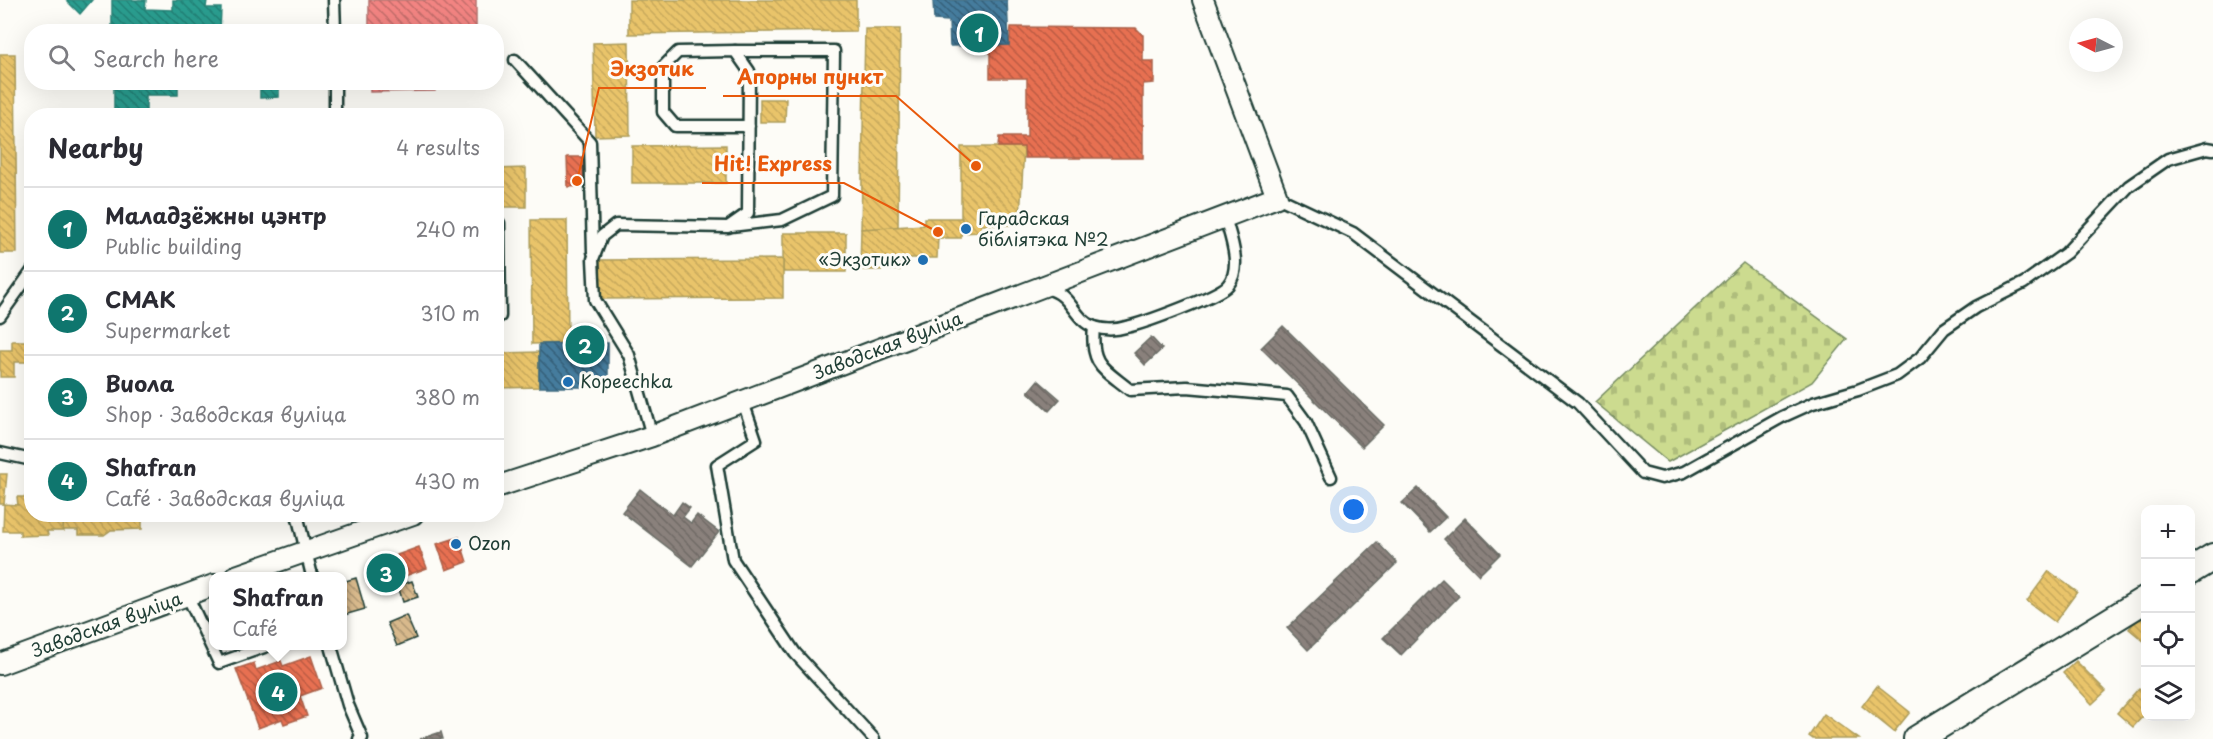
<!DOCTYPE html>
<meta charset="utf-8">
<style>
body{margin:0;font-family:"Playpen Sans",sans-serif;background:#f7f7f7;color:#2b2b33}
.controls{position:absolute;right:18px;bottom:18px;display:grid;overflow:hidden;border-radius:12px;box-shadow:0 6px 24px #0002}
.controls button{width:54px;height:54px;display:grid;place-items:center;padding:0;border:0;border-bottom:2px solid #e1e1e2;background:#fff;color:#2b2b33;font:30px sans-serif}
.compass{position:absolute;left:2069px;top:18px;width:54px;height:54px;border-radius:50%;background:#fff;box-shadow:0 6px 24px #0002;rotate:276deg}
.you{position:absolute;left:1354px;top:510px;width:21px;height:21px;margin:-15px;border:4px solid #fff;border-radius:50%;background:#1a73e8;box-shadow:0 0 0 9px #1a73e833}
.badge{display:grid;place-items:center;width:39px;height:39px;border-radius:50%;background:#0f766e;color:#fff;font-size:20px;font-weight:700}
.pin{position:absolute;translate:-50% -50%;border:3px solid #fff;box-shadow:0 2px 6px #0006}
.popup{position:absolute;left:209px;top:572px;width:138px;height:78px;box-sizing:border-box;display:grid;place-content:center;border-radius:12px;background:#fff;filter:drop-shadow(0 2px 4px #0005);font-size:20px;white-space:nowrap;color:#7c7c81}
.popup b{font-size:22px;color:#2b2b33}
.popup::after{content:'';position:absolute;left:50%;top:100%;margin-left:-12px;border:12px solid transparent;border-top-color:#fff}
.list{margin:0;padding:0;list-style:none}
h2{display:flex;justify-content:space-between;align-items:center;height:78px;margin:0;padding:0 24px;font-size:26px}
h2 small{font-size:20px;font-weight:400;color:#7c7c81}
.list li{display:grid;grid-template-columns:39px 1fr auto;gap:18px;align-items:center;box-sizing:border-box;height:84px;padding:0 24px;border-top:2px solid #e1e1e2}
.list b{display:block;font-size:22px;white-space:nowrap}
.list p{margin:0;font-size:20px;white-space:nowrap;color:#7c7c81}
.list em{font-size:20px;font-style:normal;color:#7c7c81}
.icon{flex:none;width:33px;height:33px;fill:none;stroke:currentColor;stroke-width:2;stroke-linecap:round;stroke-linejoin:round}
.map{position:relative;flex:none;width:2213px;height:739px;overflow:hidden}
.search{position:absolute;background:#fff;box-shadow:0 6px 24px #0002;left:24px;top:24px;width:480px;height:66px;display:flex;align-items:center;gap:15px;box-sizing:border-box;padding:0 21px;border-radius:24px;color:#7c7c81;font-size:22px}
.panel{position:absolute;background:#fff;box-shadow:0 6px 24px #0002;left:24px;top:108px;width:480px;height:414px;border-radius:24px}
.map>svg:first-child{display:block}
</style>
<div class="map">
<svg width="2213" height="739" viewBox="0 0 2213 739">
<defs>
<pattern id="cemetery-stones" width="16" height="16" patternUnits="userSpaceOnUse" patternTransform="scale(1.5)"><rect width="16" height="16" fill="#ccdb8f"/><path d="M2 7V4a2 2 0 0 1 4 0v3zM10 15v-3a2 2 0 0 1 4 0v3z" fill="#afbd7c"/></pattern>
<pattern id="homes-back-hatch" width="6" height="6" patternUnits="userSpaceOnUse" patternTransform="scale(1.5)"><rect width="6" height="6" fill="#e9c46a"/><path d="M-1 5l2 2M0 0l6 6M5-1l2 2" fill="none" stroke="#c7a95c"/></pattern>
<pattern id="shops-back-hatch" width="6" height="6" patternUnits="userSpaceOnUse" patternTransform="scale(1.5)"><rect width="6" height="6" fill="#e76f51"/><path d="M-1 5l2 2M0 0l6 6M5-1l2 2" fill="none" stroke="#bb5c44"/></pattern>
<pattern id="schools-back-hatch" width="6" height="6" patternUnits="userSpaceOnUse" patternTransform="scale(1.5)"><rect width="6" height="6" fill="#2a9d8f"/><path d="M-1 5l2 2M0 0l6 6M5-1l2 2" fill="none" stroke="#238176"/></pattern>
<pattern id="health-back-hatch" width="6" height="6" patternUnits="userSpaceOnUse" patternTransform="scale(1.5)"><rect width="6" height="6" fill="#f28482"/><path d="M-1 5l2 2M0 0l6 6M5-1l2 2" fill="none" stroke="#c36d6b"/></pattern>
<pattern id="public-back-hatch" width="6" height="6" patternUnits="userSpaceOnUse" patternTransform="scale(1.5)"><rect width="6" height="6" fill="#457b9d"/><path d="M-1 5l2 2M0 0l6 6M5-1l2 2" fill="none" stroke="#36617a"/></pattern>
<pattern id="industry-back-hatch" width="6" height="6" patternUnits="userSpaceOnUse" patternTransform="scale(1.5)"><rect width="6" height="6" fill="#8a817c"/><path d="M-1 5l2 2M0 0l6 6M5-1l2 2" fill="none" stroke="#706b66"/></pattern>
<pattern id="building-back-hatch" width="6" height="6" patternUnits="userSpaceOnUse" patternTransform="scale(1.5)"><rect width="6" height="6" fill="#d8b98c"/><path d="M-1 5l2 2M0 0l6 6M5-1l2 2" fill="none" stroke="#af9873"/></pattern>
</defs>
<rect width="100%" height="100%" fill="#fdfcf7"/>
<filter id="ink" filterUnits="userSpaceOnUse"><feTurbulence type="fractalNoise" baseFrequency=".0167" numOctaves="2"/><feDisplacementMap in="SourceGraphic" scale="12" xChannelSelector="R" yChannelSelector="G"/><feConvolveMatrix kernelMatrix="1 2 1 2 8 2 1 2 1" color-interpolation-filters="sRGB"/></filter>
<g filter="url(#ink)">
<!-- cemetery -->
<path fill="url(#cemetery-stones)" stroke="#768c62" stroke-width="1.5" d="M 1743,263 L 1847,339 L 1812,382 L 1668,462 L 1595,402 Z"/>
<!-- homes -->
<g fill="url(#homes-back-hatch)" stroke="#ac9c5a" stroke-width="1.5">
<path d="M 629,0 L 856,0 L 856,31 L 629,34 Z"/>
<path d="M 865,29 L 900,29 L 898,229 L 861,229 Z"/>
<path d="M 629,42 L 630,135 L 595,136 L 593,43 Z"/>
<path d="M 0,54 L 15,54 L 17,253 L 0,253 Z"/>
<path d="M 760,99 L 786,99 L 785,122 L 760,122 Z"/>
<path d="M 726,145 L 726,183 L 632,183 L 632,146 Z"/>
<path d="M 961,147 L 1024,147 L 1020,218 L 1015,225 L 981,225 L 981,232 L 961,233 Z"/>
<path d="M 526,168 L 526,207 L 496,207 L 496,169 Z"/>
<path d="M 924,218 L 962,218 L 961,238 L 938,238 L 937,258 L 909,258 L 909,264 L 900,264 L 900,270 L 860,270 L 861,229 L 924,225 Z"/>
<path d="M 531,220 L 567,220 L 568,343 L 532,344 Z"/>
<rect x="783" y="233" width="63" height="39"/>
<path d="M 783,259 L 783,298 L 599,299 L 599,260 Z"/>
<path d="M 12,341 L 32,341 L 32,362 L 14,362 L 14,377 L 0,377 L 0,350 L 12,350 Z"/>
<path d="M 539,352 L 539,387 L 496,388 L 496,353 Z"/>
<path d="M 0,474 L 7,474 L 4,504 L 0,504 Z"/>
<path d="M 17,497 L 32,497 L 32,514 L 64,514 L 64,531 L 47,531 L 48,535 L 20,536 L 20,531 L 3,531 L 4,504 L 18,505 Z"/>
<path d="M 64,514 L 142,514 L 142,529 L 111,530 L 104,535 L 78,535 L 78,530 L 63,530 Z"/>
<path d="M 2049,571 L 2077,592 L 2055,622 L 2027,601 Z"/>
<path d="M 2139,617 L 2146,622 L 2146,643 L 2129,629 Z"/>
<path d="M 2076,661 L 2106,691 L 2092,704 L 2063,673 Z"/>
<path d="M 1877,686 L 1910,712 L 1894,732 L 1862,706 Z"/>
<path d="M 2139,688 L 2146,693 L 2146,713 L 2133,727 L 2117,713 Z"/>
<path d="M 1824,714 L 1859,739 L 1813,739 L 1809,736 Z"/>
</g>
<!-- shops -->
<g fill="url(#shops-back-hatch)" stroke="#ab6048" stroke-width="1.5">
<path d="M 1011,27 L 1136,28 L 1143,35 L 1143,61 L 1154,61 L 1154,83 L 1143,84 L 1143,158 L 1025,158 L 1024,147 L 998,147 L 999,137 L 1027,137 L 1027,78 L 990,78 L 990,45 L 1009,45 Z"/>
<path d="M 567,157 L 583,157 L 584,186 L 568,187 Z"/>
<path d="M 459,537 L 467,562 L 446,570 L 437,544 Z"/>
<path d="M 419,547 L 427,568 L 405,576 L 397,555 Z"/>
<path d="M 387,555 L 395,579 L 383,583 L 375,559 Z"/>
<path d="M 311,656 L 322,688 L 300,696 L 307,716 L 284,724 L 282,719 L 258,728 L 236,669 L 254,663 L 256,670 L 281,661 L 283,666 Z"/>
</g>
<!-- schools -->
<g fill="url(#schools-back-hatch)" stroke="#278074" stroke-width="1.5">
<path d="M 66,0 L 92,0 L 80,14 Z"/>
<path d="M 112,0 L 146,0 L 145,9 L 173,10 L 173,0 L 207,0 L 206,8 L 221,8 L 220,32 L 112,32 Z"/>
<path d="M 114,82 L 178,82 L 178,95 L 146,95 L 146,112 L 114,112 Z"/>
<path d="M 260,82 L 279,82 L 279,97 L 260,98 Z"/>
</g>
<!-- health -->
<g fill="url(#health-back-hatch)" stroke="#b36f6b" stroke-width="1.5">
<rect x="369" y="0" width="107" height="32"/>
<path d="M 370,82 L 435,82 L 435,91 L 370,92 Z"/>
</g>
<!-- public -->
<g fill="url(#public-back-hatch)" stroke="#3a687e" stroke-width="1.5">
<path d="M 933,0 L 1007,0 L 1009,45 L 950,46 L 949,21 L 934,20 Z"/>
<path d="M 608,343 L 608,387 L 539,387 L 539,344 Z"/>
</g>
<!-- industry -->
<g fill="url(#industry-back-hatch)" stroke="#6a6d66" stroke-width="1.5">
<path d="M 1283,326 L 1384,425 L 1362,447 L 1261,348 Z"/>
<path d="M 1151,337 L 1162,349 L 1145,365 L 1134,353 Z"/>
<path d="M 1038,380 L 1060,399 L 1049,411 L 1028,392 Z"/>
<path d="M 1418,488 L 1446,517 L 1430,532 L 1402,503 Z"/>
<path d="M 640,489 L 673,515 L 682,502 L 690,508 L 683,517 L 691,523 L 697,515 L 719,532 L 692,566 L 622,512 Z"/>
<path d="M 1465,518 L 1500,554 L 1479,575 L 1444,539 Z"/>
<path d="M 1377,542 L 1397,563 L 1308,650 L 1287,628 Z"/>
<path d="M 1442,579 L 1459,596 L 1401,655 L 1383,638 Z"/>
<path d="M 441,732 L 443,739 L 420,739 Z"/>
</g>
<!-- building -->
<g fill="url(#building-back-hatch)" stroke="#1f3d34" stroke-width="1.5">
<path d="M 356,578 L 365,609 L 344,615 L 342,582 Z"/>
<path d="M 412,581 L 418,597 L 403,602 L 398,586 Z"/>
<path d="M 406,615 L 416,638 L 397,646 L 387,623 Z"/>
</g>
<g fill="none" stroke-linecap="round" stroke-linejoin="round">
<defs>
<g id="service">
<path d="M 334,0 L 335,32"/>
<path d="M 515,60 L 590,142 L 593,252"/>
<path d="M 335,82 L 335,116"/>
<path d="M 1277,197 L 1353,233 L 1578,403 L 1643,473 L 1662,478 L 1684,472 L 1782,417 L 1813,403 L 1858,390 L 1897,375 L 1920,358 L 1944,329 L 1976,307 L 2024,283 L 2066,253 L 2129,186 L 2168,159 L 2207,148 L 2213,149"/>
<path d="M 496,224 L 499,223 L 500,316 L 496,318"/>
<path d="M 731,226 L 782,220 L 832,196 L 834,51 L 735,51"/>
<path d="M 1044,287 C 1049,289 1056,291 1061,295 C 1073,304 1078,321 1094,327 C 1104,330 1116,330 1126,327 C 1142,324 1219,296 1228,285 C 1243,267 1230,236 1225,217"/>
<path d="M 0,316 L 32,271"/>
<path d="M 1094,327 C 1090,365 1103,368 1130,390 L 1187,387 L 1287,396 L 1306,422 L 1331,477"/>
<path d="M 743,402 L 756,440 L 717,465 L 733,560 L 795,653 L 874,739"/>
<path d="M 652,436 L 629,355 L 595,300 L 593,259 L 602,236 L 616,225 L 728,227 L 748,213 L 749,71 L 735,51 L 678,52 L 663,67 L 663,112 L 675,126 L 749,126"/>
<path d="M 0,453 L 32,460"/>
<path d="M 297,514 L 312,576"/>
<path d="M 187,595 L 219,663 L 267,646"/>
<path d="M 331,646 L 348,705 L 362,738 L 359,739"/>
</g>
<g id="minor">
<path d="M 496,487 L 652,436 L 1277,197 L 1203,0"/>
<path d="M 236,576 L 413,514"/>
<path d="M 0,664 L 214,585"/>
</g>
<g id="tertiary">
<path d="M 2190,571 L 2213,557"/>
<path d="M 1917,739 L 2146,599"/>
</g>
</defs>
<!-- service casing -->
<use href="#service" stroke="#1f3d34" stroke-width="15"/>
<!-- minor casing -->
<use href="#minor" stroke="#1f3d34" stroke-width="24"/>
<!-- tertiary casing -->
<use href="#tertiary" stroke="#1f3d34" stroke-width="30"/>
<!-- service -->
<use href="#service" stroke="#fdfcf7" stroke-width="10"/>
<!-- minor -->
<use href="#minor" stroke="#fdfcf7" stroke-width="20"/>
<!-- tertiary -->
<use href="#tertiary" stroke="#fdfcf7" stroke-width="26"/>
</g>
</g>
<!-- markers -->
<g fill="#1f6fb2" stroke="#fdfcf7" stroke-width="2">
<circle cx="966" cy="229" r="6"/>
<circle cx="923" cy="260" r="6"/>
<circle cx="568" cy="382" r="6"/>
<circle cx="456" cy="544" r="6"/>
</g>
<g text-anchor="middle" stroke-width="6" stroke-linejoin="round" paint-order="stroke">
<!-- poi labels -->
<g font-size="18" fill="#1f3d34" stroke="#fdfcf7" text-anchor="start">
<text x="978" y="225">Гарадская<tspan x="978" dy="21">бібліятэка №2</tspan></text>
<text x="911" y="266" text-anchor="end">«Экзотик»</text>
<text x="580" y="388">Kopeechka</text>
<text x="468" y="550">Ozon</text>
</g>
<!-- street labels -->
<g font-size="18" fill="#1f3d34" stroke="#fdfcf7">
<text transform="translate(888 346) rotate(-21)" y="6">Заводская вуліца</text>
<text transform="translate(107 625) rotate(-20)" y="6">Заводская вуліца</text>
</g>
</g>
<!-- callouts -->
<path fill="none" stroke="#e8590c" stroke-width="2" d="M577 181L599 88H706M976 166L896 96H723M938 232L844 183H702"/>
<g fill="#e8590c" stroke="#fdfcf7" stroke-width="2">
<circle cx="577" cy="181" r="6"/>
<circle cx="976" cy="166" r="6"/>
<circle cx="938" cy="232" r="6"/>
</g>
<g font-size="20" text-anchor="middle" font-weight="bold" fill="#e8590c" stroke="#fdfcf7" stroke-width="6" stroke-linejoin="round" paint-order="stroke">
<text x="652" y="76">Экзотик</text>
<text x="810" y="84">Апорны пункт</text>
<text x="773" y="171">Hit! Express</text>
</g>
</svg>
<div class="controls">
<button>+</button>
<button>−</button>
<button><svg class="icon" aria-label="locate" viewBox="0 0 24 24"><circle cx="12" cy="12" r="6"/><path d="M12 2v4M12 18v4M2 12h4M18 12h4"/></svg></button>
<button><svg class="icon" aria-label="layers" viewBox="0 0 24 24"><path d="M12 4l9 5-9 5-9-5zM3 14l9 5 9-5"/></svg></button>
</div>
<svg class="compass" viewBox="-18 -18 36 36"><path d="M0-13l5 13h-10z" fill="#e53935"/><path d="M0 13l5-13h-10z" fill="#7c7c81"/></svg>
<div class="you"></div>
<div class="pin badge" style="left:979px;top:33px">1</div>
<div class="pin badge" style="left:585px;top:345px">2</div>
<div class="pin badge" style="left:386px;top:573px">3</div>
<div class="pin badge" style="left:278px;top:692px">4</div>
<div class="popup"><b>Shafran</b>Café</div>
<div class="search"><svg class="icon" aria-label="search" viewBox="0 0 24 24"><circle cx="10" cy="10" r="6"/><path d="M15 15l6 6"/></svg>Search here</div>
<section class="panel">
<h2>Nearby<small>4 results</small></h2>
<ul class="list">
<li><span class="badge">1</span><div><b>Маладзёжны цэнтр</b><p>Public building</p></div><em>240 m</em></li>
<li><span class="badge">2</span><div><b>СМАК</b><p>Supermarket</p></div><em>310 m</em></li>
<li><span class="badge">3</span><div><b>Виола</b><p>Shop · Заводская вуліца</p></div><em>380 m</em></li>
<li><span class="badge">4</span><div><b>Shafran</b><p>Café · Заводская вуліца</p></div><em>430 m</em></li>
</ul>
</section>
</div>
